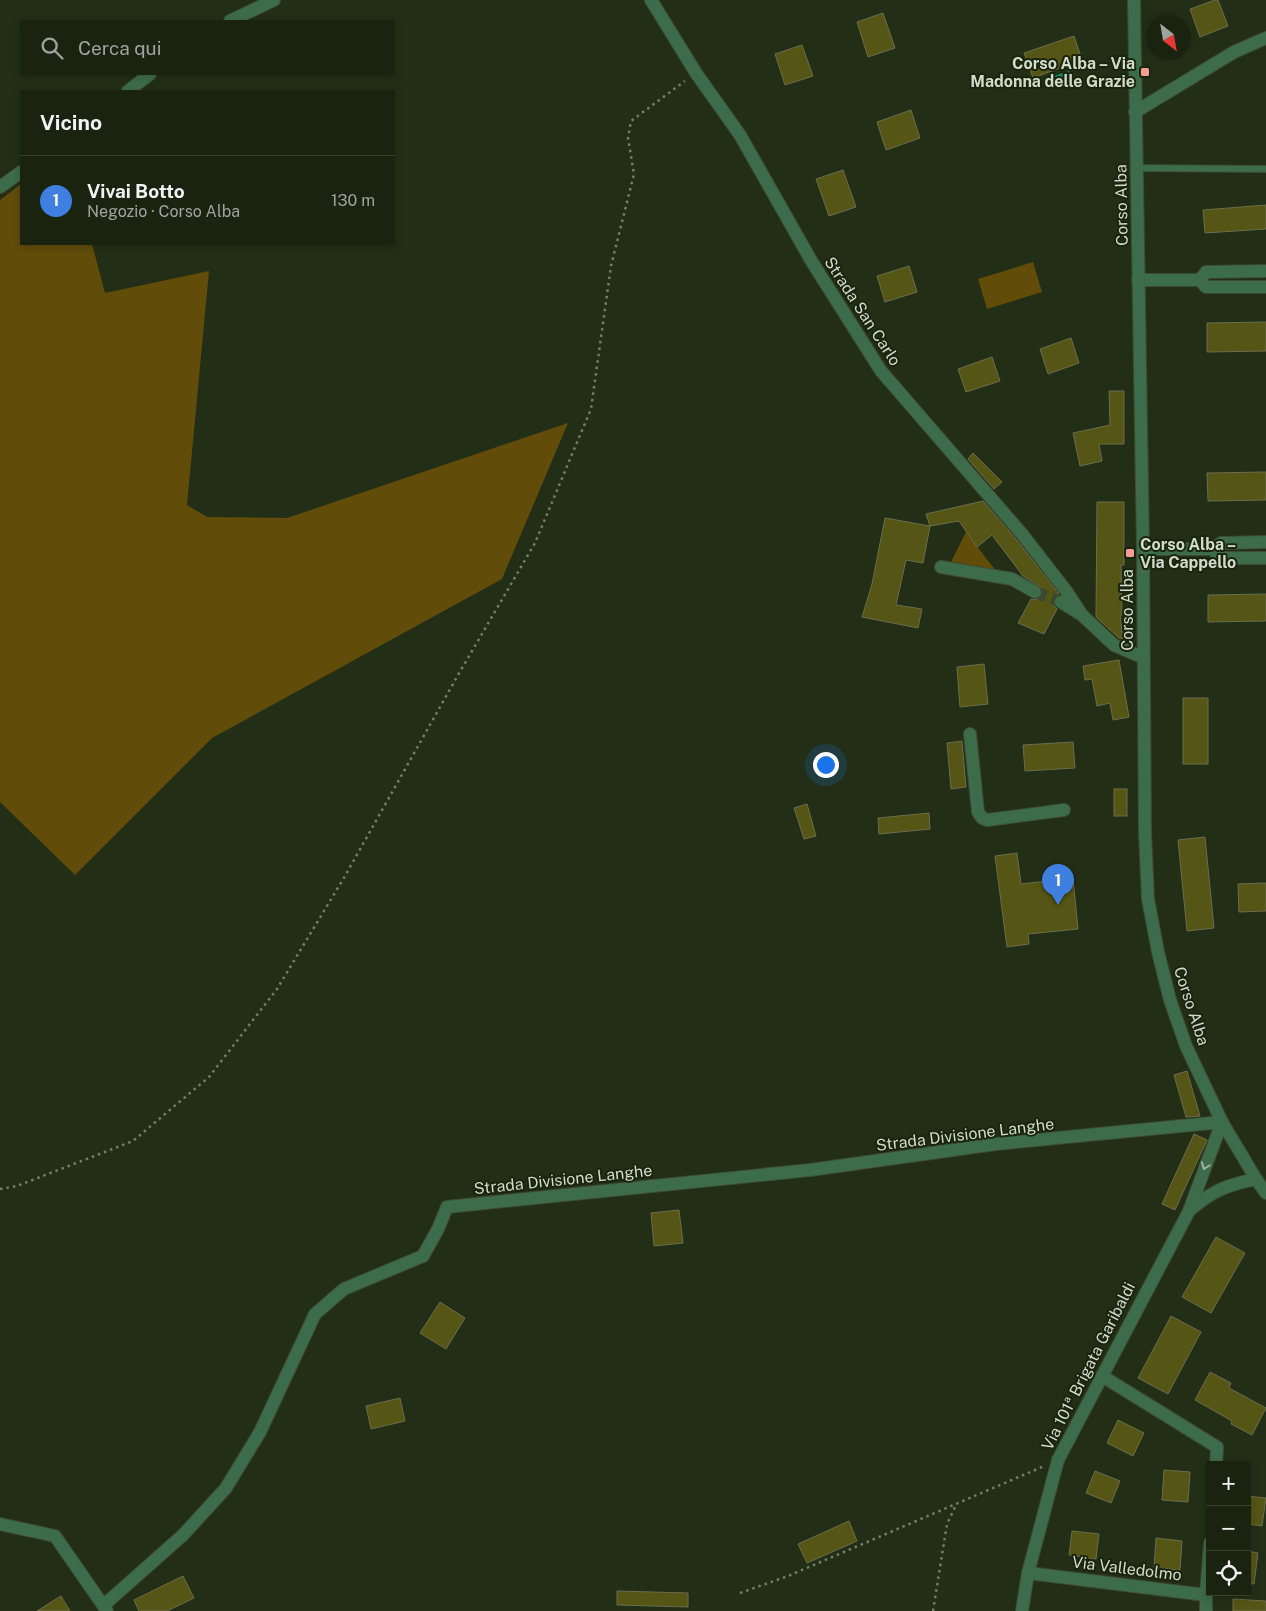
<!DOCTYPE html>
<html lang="it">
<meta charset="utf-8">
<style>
body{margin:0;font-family:"Public Sans",sans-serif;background:#232b19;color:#f1f3f6}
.controls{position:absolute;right:15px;bottom:15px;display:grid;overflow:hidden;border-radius:0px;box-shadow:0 2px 8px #0003}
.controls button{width:45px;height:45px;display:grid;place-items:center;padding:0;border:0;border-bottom:1px solid #384030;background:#1a2310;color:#f1f3f6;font:25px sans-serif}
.compass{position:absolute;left:1146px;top:15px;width:45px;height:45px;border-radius:50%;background:#1a2310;box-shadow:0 2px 8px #0003;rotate:149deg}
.you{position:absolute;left:825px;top:764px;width:18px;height:18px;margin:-12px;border:4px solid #fff;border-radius:50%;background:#1a73e8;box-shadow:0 0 0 8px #1a73e833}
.badge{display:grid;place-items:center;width:32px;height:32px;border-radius:50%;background:#8bbbb9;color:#fff;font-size:16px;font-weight:700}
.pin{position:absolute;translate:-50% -41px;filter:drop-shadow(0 1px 2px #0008)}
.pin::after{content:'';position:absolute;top:26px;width:18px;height:15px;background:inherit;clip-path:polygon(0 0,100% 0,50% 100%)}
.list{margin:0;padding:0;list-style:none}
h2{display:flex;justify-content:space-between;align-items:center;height:65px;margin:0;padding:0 20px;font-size:21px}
h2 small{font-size:16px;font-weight:400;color:#9fa49f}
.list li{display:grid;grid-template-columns:32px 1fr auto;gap:15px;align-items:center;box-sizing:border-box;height:90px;padding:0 20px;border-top:1px solid #384030}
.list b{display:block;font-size:19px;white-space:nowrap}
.list p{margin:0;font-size:16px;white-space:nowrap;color:#9fa49f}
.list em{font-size:16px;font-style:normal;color:#9fa49f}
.icon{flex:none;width:28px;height:28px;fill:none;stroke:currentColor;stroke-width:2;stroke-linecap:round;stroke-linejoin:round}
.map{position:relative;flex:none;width:1266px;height:1611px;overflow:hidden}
.search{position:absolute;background:#1a2310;box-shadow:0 2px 8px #0003;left:20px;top:20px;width:375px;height:55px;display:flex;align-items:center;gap:12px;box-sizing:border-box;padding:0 18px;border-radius:0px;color:#9fa49f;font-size:19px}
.panel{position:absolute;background:#1a2310;box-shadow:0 2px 8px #0003;left:20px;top:90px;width:375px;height:155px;border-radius:0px}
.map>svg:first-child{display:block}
</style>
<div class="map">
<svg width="1266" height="1611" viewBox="0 0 1266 1611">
<rect width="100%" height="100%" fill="#222f16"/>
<!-- green -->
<g fill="#614c0a">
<path d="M 21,184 L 21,244 L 92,244 L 105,293 L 209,271 L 187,505 L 207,517 L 287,518 L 568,423 L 502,579 L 212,738 L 75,875 L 0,802 L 0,200 Z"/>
<path d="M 1033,262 L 1042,292 L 987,309 L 978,279 Z"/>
<path d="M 966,532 L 996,571 L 950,564 Z"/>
</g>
<!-- water -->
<path fill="#188d73" d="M 1069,71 L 1072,79 L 1047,87 L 1045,79 Z"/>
<!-- building -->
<g fill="#555515" stroke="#6c6d4d">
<path d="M 1215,0 L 1218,0 L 1228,26 L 1200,37 L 1190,9 Z"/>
<path d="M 883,13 L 895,48 L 868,57 L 857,22 Z"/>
<path d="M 1074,36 L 1082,60 L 1033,78 L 1024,53 Z"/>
<path d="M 802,45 L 813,76 L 785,85 L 775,54 Z"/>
<path d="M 911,110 L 920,138 L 886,150 L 877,122 Z"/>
<path d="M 843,170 L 856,207 L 829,216 L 816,179 Z"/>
<path d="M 1266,205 L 1266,229 L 1205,233 L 1203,210 Z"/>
<path d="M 909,266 L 917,292 L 885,302 L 877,276 Z"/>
<path d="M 1266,322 L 1266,351 L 1207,352 L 1207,323 Z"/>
<path d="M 1071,338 L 1079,363 L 1048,374 L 1040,349 Z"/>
<path d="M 992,357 L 1000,381 L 966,392 L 958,369 Z"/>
<path d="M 1109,391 L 1124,391 L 1124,444 L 1099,444 L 1102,461 L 1080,466 L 1073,433 L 1110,425 Z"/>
<path d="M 973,453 L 1002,482 L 994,489 L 968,459 Z"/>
<path d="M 1266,472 L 1266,500 L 1208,501 L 1207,473 Z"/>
<path d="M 983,501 L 1016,539 L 1059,594 L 1054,597 L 1053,601 L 1054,606 L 1057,609 L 1044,634 L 1018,623 L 1031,599 L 1036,600 L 1042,596 L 1042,588 L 1023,576 L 992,535 L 977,547 L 959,521 L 930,526 L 926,514 Z"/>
<path d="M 1097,502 L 1124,502 L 1124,565 L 1121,565 L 1122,615 L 1120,615 L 1123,639 L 1119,638 L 1096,617 Z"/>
<path d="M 885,518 L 930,526 L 923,563 L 906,560 L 896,605 L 922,609 L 918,628 L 862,617 L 872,584 Z"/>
<path d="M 1266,594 L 1266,621 L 1208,622 L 1208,595 Z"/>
<path d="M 1119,660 L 1129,717 L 1113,720 L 1110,703 L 1097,706 L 1092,679 L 1085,680 L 1083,666 Z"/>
<path d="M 984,664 L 988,704 L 960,707 L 957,667 Z"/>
<rect x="1183" y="698" width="25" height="66"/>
<path d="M 962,741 L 966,787 L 951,789 L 947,743 Z"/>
<path d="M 1073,742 L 1075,768 L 1025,771 L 1023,745 Z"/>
<rect x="1114" y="789" width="13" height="27"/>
<path d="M 807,804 L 816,836 L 804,839 L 794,808 Z"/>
<path d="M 929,813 L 930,829 L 879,834 L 878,818 Z"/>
<path d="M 1205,837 L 1214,928 L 1187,931 L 1178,840 Z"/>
<path d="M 1017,853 L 1021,884 L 1073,878 L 1078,929 L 1028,934 L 1029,944 L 1007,947 L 995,856 Z"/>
<path d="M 1266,883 L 1266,911 L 1239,912 L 1238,884 Z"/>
<path d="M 1187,1071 L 1200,1116 L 1186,1117 L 1174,1075 Z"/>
<path d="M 1194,1134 L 1207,1140 L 1175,1210 L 1162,1204 Z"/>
<path d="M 679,1210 L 683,1243 L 654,1246 L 651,1213 Z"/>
<path d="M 1216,1237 L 1245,1253 L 1211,1313 L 1182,1297 Z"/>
<path d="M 440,1302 L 465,1318 L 446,1349 L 420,1333 Z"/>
<path d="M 1171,1316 L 1201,1332 L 1168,1394 L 1138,1378 Z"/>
<path d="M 1210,1372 L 1231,1383 L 1229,1388 L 1266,1408 L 1252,1435 L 1231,1424 L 1232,1421 L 1195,1400 Z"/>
<path d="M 400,1398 L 405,1421 L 371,1429 L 366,1406 Z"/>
<path d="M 1118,1420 L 1144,1433 L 1133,1456 L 1107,1443 Z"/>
<path d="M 1164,1470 L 1190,1472 L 1188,1502 L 1162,1500 Z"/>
<path d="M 1095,1471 L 1120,1481 L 1111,1503 L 1086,1493 Z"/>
<path d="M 1247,1496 L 1266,1498 L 1262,1526 L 1247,1524 Z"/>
<path d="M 849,1521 L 857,1541 L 807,1563 L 798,1544 Z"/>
<path d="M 1072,1531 L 1099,1534 L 1096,1559 L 1069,1555 Z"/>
<path d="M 1156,1538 L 1182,1541 L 1180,1570 L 1154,1568 Z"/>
<path d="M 1247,1551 L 1258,1553 L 1254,1584 L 1247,1583 Z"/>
<path d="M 183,1576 L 194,1598 L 167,1611 L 139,1611 L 134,1600 Z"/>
<path d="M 617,1591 L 688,1593 L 688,1607 L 617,1605 Z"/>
<path d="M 61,1596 L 70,1611 L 37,1611 Z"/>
<path d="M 1233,1599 L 1266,1601 L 1266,1611 L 1233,1611 Z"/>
</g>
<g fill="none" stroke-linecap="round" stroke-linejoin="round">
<!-- minor-tunnel -->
<path stroke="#3c4931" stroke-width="12" stroke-dasharray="12 6" stroke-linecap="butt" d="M 1035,592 L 1061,602"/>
<defs>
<path id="service" d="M 1136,168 L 1266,169"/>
<g id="minor">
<path d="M 651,0 L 696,73 L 740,135 L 812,262 L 881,371 L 1022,534 L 1067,592 L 1082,615"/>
<path d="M 230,21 L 274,0"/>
<path d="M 128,91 L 150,74"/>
<path d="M 1135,112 L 1234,52 L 1266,38"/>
<path d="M 0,187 L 21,172"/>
<path d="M 1138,280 L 1200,280 L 1206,287 L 1266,287"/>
<path d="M 1200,280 L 1206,272 L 1266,271"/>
<path d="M 1143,549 L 1212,549 L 1221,543 L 1266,542"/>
<path d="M 1212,549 L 1221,558 L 1266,558"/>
<path d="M 941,567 L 1012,579 L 1035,592"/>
<path d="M 1061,602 L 1082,615 L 1114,645 L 1144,658"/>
<path d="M 970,734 L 978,812 L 982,818 L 987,820 L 1064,810"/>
<path d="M 1191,1209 C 1214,1190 1227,1185 1256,1179"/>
<path d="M 1102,1376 L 1217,1447 L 1216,1465"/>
<path d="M 0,1524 L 55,1536 L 107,1611"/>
<path d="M 1028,1573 L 1206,1595 L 1206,1611"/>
<path d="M 1206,1595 L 1210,1543"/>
<path d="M 104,1605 L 183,1535 L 226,1488 L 260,1432 L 315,1314 L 344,1289 L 423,1256 L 438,1229 L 447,1207 L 810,1170 L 996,1144 L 1222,1122 L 1189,1211 L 1058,1460 L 1028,1573 L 1022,1611"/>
</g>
<path id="tertiary" d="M 1134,0 L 1143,549 L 1145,833 L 1148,899 L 1158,952 L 1170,1000 L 1186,1046 L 1222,1122 L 1256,1179 L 1266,1193"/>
</defs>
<!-- service casing -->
<use href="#service" stroke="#3e4b33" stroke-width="8"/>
<!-- minor casing -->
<use href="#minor" stroke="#3e4b33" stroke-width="14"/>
<!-- tertiary casing -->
<use href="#tertiary" stroke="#3e4b33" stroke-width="14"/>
<!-- path -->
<g stroke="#737f6a" stroke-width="2.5" stroke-dasharray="2.5 4" stroke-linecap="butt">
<path d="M 0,1189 L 17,1186 L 133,1141 L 209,1077 L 277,989 L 345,876 L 458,675 L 535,543 L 591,409 L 611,266 L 634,174 L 628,138 L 631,121 L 685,81"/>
<path d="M 740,1593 L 788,1576 L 1042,1467"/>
<path d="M 933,1611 L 947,1524 L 956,1505"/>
</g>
<!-- service -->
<use href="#service" stroke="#3d6c4a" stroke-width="6"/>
<!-- minor -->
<use href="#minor" stroke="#3d6c4a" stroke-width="12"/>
<!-- tertiary -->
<use href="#tertiary" stroke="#3d6c4a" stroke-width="12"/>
</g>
<!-- one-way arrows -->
<defs><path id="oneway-chevron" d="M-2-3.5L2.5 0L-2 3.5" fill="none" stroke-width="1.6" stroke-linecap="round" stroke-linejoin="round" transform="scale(1.25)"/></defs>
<use stroke="#9eb49e" href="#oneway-chevron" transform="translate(1205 1166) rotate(111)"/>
<!-- markers -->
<g fill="#f59c93" stroke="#19250c" stroke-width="2">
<rect x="1140" y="67" width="10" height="10" rx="2.5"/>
<rect x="1125" y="548" width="10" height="10" rx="2.5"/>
</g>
<g text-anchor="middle" stroke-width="4" stroke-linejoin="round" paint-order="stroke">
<!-- poi labels -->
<g font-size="16" font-weight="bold" fill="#d2dbcb" stroke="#19250c" text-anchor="end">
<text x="1135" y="69">Corso Alba – Via<tspan x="1135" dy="18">Madonna delle Grazie</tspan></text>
<text x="1140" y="550" text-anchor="start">Corso Alba –<tspan x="1140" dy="18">Via Cappello</tspan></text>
</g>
<!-- street labels -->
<g font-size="16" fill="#d2dbcb" stroke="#19250c">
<text transform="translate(1121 205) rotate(-91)" y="6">Corso Alba</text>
<text transform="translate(863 311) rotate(57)" y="6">Strada San Carlo</text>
<text transform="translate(1127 610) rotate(-90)" y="6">Corso Alba</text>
<text transform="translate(1192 1006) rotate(72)" y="6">Corso Alba</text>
<text transform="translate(965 1134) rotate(-7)" y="6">Strada Divisione Langhe</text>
<text transform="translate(563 1179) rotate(-6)" y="6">Strada Divisione Langhe</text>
<text transform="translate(1088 1366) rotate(-63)" y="6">Via 101ª Brigata Garibaldi</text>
<text transform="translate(1127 1568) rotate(7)" y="6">Via Valledolmo</text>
</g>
</g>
</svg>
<div class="controls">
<button>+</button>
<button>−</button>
<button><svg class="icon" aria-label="locate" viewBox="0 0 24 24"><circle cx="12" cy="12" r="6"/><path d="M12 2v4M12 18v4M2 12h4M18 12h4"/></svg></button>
</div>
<svg class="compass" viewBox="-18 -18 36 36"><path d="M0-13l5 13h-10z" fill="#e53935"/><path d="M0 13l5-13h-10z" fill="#9fa49f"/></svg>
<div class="you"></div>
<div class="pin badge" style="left:1058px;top:905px;background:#3f7fe0">1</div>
<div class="search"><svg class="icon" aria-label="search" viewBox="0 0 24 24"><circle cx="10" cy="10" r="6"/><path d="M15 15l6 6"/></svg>Cerca qui</div>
<section class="panel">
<h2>Vicino<small></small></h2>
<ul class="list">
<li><span class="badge" style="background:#3f7fe0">1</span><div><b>Vivai Botto</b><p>Negozio · Corso Alba</p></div><em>130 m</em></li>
</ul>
</section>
</div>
